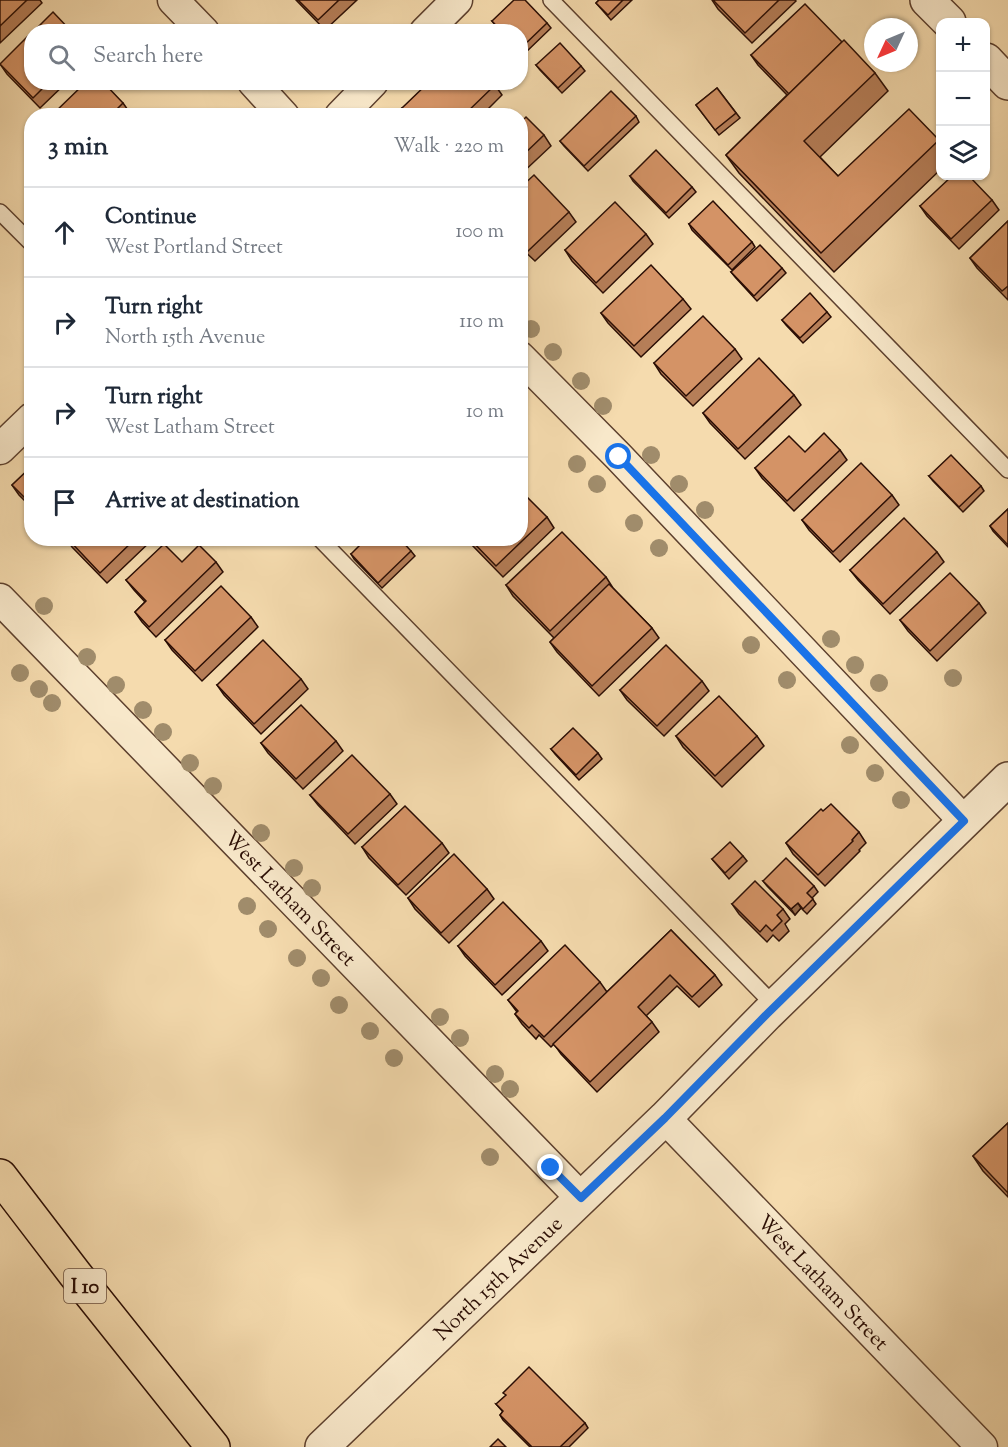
<!DOCTYPE html>
<meta charset="utf-8">
<style>
body{margin:0;font-family:"Sorts Mill Goudy",serif;background:#f6f6f7;color:#1f2937}
.controls{position:absolute;right:18px;top:18px;display:grid;overflow:hidden;border-radius:12px;box-shadow:0 2px 4px #0004}
.controls button{width:54px;height:54px;display:grid;place-items:center;padding:0;border:0;border-bottom:2px solid #e0e1e3;background:#fff;color:#1f2937;font:30px sans-serif}
.compass{position:absolute;left:864px;top:18px;width:54px;height:54px;border-radius:50%;background:#fff;box-shadow:0 2px 4px #0004;rotate:226deg}
.stop{position:absolute;width:18px;height:18px;margin:-14px;border:4px solid #1a73e8;border-radius:50%;background:#fff}
.stop.end{background:#1a73e8;border-color:#fff;box-shadow:0 2px 6px #0008}
.list{margin:0;padding:0;list-style:none}
h2{display:flex;justify-content:space-between;align-items:center;height:78px;margin:0;padding:0 24px;font-size:26px}
h2 small{font-size:20px;font-weight:400;color:#747a83}
.list li{display:grid;grid-template-columns:39px 1fr auto;gap:18px;align-items:center;box-sizing:border-box;height:90px;padding:0 24px;border-top:2px solid #e0e1e3}
.list b{display:block;font-size:22px;white-space:nowrap}
.list p{margin:0;font-size:20px;white-space:nowrap;color:#747a83}
.list em{font-size:20px;font-style:normal;color:#747a83}
.icon{flex:none;width:33px;height:33px;fill:none;stroke:currentColor;stroke-width:2;stroke-linecap:round;stroke-linejoin:round}
.map{position:relative;flex:none;width:1008px;height:1447px;overflow:hidden}
.search{position:absolute;background:#fff;box-shadow:0 2px 4px #0004;left:24px;top:24px;width:504px;height:66px;display:flex;align-items:center;gap:15px;box-sizing:border-box;padding:0 21px;border-radius:24px;color:#747a83;font-size:22px}
.panel{position:absolute;background:#fff;box-shadow:0 2px 4px #0004;left:24px;top:108px;width:504px;height:438px;border-radius:24px}
.map>svg:first-child{display:block}
</style>
<div class="map">
<svg width="1008" height="1447" viewBox="0 0 1008 1447">
<rect width="100%" height="100%" fill="#f5dbae"/>
<filter id="stains"><feTurbulence type="fractalNoise" baseFrequency=".00333" numOctaves="4"/><feColorMatrix values="0 0 0 0 .2 0 0 0 0 .09 0 0 0 0 .02 0 0 0 .5 -.17"/></filter>
<radialGradient id="worn" r=".72"><stop offset=".6" stop-color="#630" stop-opacity="0"/><stop offset="1" stop-color="#630" stop-opacity=".3"/></radialGradient>
<g fill="none" stroke-linecap="round" stroke-linejoin="round">
<defs>
<g id="service">
<path d="M 551,0 L 1008,470"/>
<path d="M 0,212 L 32,244"/>
<path d="M 319,538 L 775,1006"/>
</g>
<g id="minor">
<path d="M 173,0 L 204,32"/>
<path d="M 425,32 L 457,0"/>
<path d="M 253,82 L 284,116"/>
<path d="M 340,116 L 373,82"/>
<path d="M 520,357 L 619,457 L 964,821"/>
<path d="M 0,449 L 32,418"/>
<path id="s1" d="M 0,599 L 581,1198"/>
<path id="s2" d="M 665,1118 L 982,1447"/>
</g>
<g id="tertiary">
<path d="M 927,0 L 949,22"/>
<path d="M 986,60 L 1008,83"/>
<path id="s3" d="M 322,1447 L 665,1118 L 767,1014 L 1008,779"/>
</g>
<path id="motorway" d="M 0,1176 L 75,1274 L 213,1447"/>
</defs>
<!-- service casing -->
<use href="#service" stroke="#5d402e" stroke-width="18"/>
<!-- minor casing -->
<use href="#minor" stroke="#5d402e" stroke-width="33"/>
<!-- tertiary casing -->
<use href="#tertiary" stroke="#5d402e" stroke-width="36"/>
<!-- motorway casing -->
<use href="#motorway" stroke="#2a0d04" stroke-width="36"/>
<!-- service -->
<use href="#service" stroke="#f8e8ca" stroke-width="15"/>
<!-- minor -->
<use href="#minor" stroke="#f8e8ca" stroke-width="30"/>
<!-- tertiary -->
<use href="#tertiary" stroke="#f8e8ca" stroke-width="33"/>
<!-- motorway -->
<use href="#motorway" stroke="#f5dbae" stroke-width="33"/>
</g>
<!-- trees -->
<g fill="#a08c6b">
<circle cx="531" cy="329" r="9"/>
<circle cx="553" cy="352" r="9"/>
<circle cx="581" cy="381" r="9"/>
<circle cx="603" cy="406" r="9"/>
<circle cx="651" cy="455" r="9"/>
<circle cx="577" cy="464" r="9"/>
<circle cx="597" cy="484" r="9"/>
<circle cx="679" cy="484" r="9"/>
<circle cx="705" cy="510" r="9"/>
<circle cx="634" cy="523" r="9"/>
<circle cx="659" cy="548" r="9"/>
<circle cx="44" cy="606" r="9"/>
<circle cx="831" cy="639" r="9"/>
<circle cx="751" cy="645" r="9"/>
<circle cx="87" cy="657" r="9"/>
<circle cx="855" cy="665" r="9"/>
<circle cx="20" cy="673" r="9"/>
<circle cx="953" cy="678" r="9"/>
<circle cx="787" cy="680" r="9"/>
<circle cx="879" cy="683" r="9"/>
<circle cx="116" cy="685" r="9"/>
<circle cx="39" cy="689" r="9"/>
<circle cx="52" cy="703" r="9"/>
<circle cx="143" cy="710" r="9"/>
<circle cx="163" cy="732" r="9"/>
<circle cx="850" cy="745" r="9"/>
<circle cx="190" cy="763" r="9"/>
<circle cx="875" cy="773" r="9"/>
<circle cx="213" cy="786" r="9"/>
<circle cx="901" cy="800" r="9"/>
<circle cx="261" cy="833" r="9"/>
<circle cx="294" cy="868" r="9"/>
<circle cx="312" cy="888" r="9"/>
<circle cx="247" cy="906" r="9"/>
<circle cx="268" cy="929" r="9"/>
<circle cx="297" cy="958" r="9"/>
<circle cx="321" cy="978" r="9"/>
<circle cx="339" cy="1005" r="9"/>
<circle cx="440" cy="1017" r="9"/>
<circle cx="370" cy="1031" r="9"/>
<circle cx="460" cy="1038" r="9"/>
<circle cx="394" cy="1058" r="9"/>
<circle cx="495" cy="1074" r="9"/>
<circle cx="510" cy="1089" r="9"/>
<circle cx="490" cy="1157" r="9"/>
</g>
<!-- wall -->
<g fill="#b67e58" stroke="#2a0d04" stroke-width="1.5">
<path d="M 0,0 L 40,0 L 42,3 L 0,43 Z"/>
<path d="M 296,0 L 357,0 L 325,30 Z"/>
<path d="M 599,0 L 632,0 L 611,20 L 596,3 Z"/>
<path d="M 712,0 L 795,0 L 796,1 L 752,43 L 718,9 Z"/>
<path d="M 492,21 L 547,23 L 551,28 L 523,55 L 520,52 L 520,32 L 501,32 Z"/>
<path d="M 842,42 L 875,73 L 888,91 L 820,157 L 838,176 L 939,140 L 940,141 L 940,170 L 834,272 L 739,173 L 726,155 L 787,95 L 758,65 L 751,55 Z"/>
<path d="M 0,64 L 32,82 L 67,82 L 40,108 L 7,74 Z"/>
<path d="M 536,65 L 581,66 L 585,71 L 562,93 L 540,70 Z"/>
<path d="M 495,85 L 502,95 L 481,116 L 408,116 L 402,108 Z"/>
<path d="M 717,88 L 740,118 L 719,135 L 696,105 Z"/>
<path d="M 123,103 L 130,113 L 128,116 L 51,116 Z"/>
<path d="M 636,116 L 639,122 L 588,171 L 564,146 L 560,141 Z"/>
<path d="M 520,123 L 544,135 L 551,146 L 520,175 Z"/>
<path d="M 630,176 L 692,187 L 696,192 L 669,218 L 633,181 Z"/>
<path d="M 520,188 L 569,212 L 576,222 L 535,261 L 520,247 Z"/>
<path d="M 992,200 L 999,210 L 959,249 L 927,216 L 920,206 Z"/>
<path d="M 1008,221 L 1008,300 L 977,268 L 970,258 Z"/>
<path d="M 689,224 L 752,242 L 755,247 L 732,270 L 692,230 Z"/>
<path d="M 646,234 L 653,244 L 603,293 L 572,261 L 565,250 Z"/>
<path d="M 782,268 L 786,273 L 757,301 L 735,277 L 731,272 Z"/>
<path d="M 683,299 L 691,309 L 641,357 L 608,323 L 601,313 Z"/>
<path d="M 827,312 L 831,317 L 803,343 L 786,325 L 782,320 Z"/>
<path d="M 735,349 L 742,359 L 693,406 L 661,374 L 654,363 Z"/>
<path d="M 794,395 L 801,405 L 745,459 L 710,423 L 703,413 Z"/>
<path d="M 840,450 L 847,460 L 794,511 L 762,478 L 755,468 L 805,452 Z"/>
<path d="M 32,466 L 32,508 L 19,495 L 12,485 Z"/>
<path d="M 929,476 L 981,486 L 984,491 L 963,512 L 933,481 Z"/>
<path d="M 892,495 L 899,505 L 840,562 L 809,530 L 802,520 Z"/>
<path d="M 1008,509 L 1008,547 L 993,531 L 990,526 Z"/>
<path d="M 547,517 L 554,528 L 503,577 L 472,545 L 468,538 L 520,538 Z"/>
<path d="M 66,538 L 152,538 L 153,539 L 107,583 L 72,547 Z"/>
<path d="M 411,551 L 415,556 L 382,588 L 354,559 L 351,554 Z"/>
<path d="M 937,552 L 944,562 L 890,614 L 858,580 L 850,570 Z"/>
<path d="M 182,562 L 216,562 L 223,572 L 156,637 L 142,622 L 135,612 L 145,602 L 134,590 L 126,580 Z"/>
<path d="M 606,577 L 613,588 L 652,628 L 659,638 L 599,696 L 557,652 L 550,642 L 554,638 L 513,596 L 506,585 Z"/>
<path d="M 979,603 L 986,613 L 937,661 L 908,631 L 900,620 Z"/>
<path d="M 251,617 L 258,627 L 202,681 L 172,650 L 165,640 Z"/>
<path d="M 301,679 L 308,689 L 261,734 L 224,695 L 217,685 Z"/>
<path d="M 702,681 L 709,691 L 664,736 L 627,700 L 620,690 Z"/>
<path d="M 676,736 L 757,736 L 764,746 L 722,787 L 683,747 Z"/>
<path d="M 336,741 L 343,751 L 303,789 L 268,753 L 261,743 Z"/>
<path d="M 551,749 L 598,753 L 602,759 L 579,780 L 555,754 Z"/>
<path d="M 390,794 L 397,804 L 355,844 L 318,805 L 310,795 Z"/>
<path d="M 823,811 L 859,832 L 866,843 L 859,850 L 860,851 L 825,886 L 793,854 L 786,843 Z"/>
<path d="M 442,843 L 449,853 L 406,895 L 369,858 L 362,847 Z"/>
<path d="M 743,856 L 747,861 L 729,879 L 712,859 Z"/>
<path d="M 763,881 L 814,886 L 818,892 L 812,898 L 816,904 L 807,914 L 801,908 L 795,915 L 767,886 Z"/>
<path d="M 487,889 L 494,899 L 449,943 L 415,909 L 408,898 Z"/>
<path d="M 732,904 L 783,909 L 790,919 L 785,924 L 789,931 L 779,941 L 773,935 L 767,942 L 739,914 Z"/>
<path d="M 671,930 L 715,975 L 722,985 L 699,1007 L 677,986 L 646,1016 L 652,1022 L 659,1032 L 597,1092 L 561,1054 L 554,1044 L 551,1047 L 539,1035 L 536,1039 L 522,1024 L 515,1014 L 517,1012 L 508,1000 L 600,982 L 607,992 Z"/>
<path d="M 541,941 L 548,951 L 502,995 L 465,956 L 458,946 Z"/>
<path d="M 1008,1123 L 1008,1197 L 983,1171 L 973,1156 Z"/>
<path d="M 496,1404 L 585,1423 L 588,1428 L 569,1447 L 530,1447 L 503,1420 L 500,1415 L 503,1412 Z"/>
</g>
<!-- shaded-wall -->
<path fill="#946747" stroke="#2a0d04" stroke-width="1.5" d="M 798,903 L 801,908 L 795,915 L 791,909 Z"/>
<!-- building -->
<g fill="#d49366" stroke="#2a0d04" stroke-width="1.5">
<path d="M 0,0 L 27,0 L 0,26 Z"/>
<path d="M 298,0 L 339,0 L 318,20 Z"/>
<path d="M 514,0 L 525,0 L 547,23 L 520,49 L 520,32 L 502,32 L 492,21 Z"/>
<path d="M 599,0 L 623,0 L 608,15 L 596,3 Z"/>
<path d="M 713,0 L 779,0 L 745,33 Z"/>
<path d="M 805,4 L 842,42 L 789,94 L 751,55 Z"/>
<path d="M 53,12 L 72,32 L 33,32 Z"/>
<path d="M 32,32 L 32,82 L 49,82 L 33,98 L 0,64 Z"/>
<path d="M 844,40 L 875,73 L 804,141 L 838,176 L 909,109 L 939,140 L 821,253 L 726,155 Z"/>
<path d="M 560,43 L 581,66 L 558,88 L 536,65 Z"/>
<path d="M 86,82 L 103,82 L 123,103 L 110,116 L 51,116 Z"/>
<path d="M 429,82 L 493,82 L 495,85 L 463,116 L 410,116 L 402,108 Z"/>
<path d="M 717,88 L 736,113 L 715,130 L 696,105 Z"/>
<path d="M 611,91 L 636,116 L 584,166 L 560,141 Z"/>
<path d="M 151,112 L 155,116 L 147,116 Z"/>
<path d="M 526,117 L 544,135 L 520,158 L 520,123 Z"/>
<path d="M 656,150 L 692,187 L 666,213 L 630,176 Z"/>
<path d="M 534,175 L 569,212 L 528,251 L 520,244 L 520,188 Z"/>
<path d="M 952,176 L 969,176 L 992,200 L 951,239 L 920,206 Z"/>
<path d="M 713,201 L 752,242 L 728,265 L 689,224 Z"/>
<path d="M 615,202 L 646,234 L 596,283 L 565,250 Z"/>
<path d="M 1008,221 L 1008,286 L 1002,291 L 970,258 Z"/>
<path d="M 760,245 L 782,268 L 754,296 L 731,272 Z"/>
<path d="M 651,265 L 683,299 L 634,346 L 601,313 Z"/>
<path d="M 810,293 L 827,312 L 800,338 L 782,320 Z"/>
<path d="M 703,316 L 735,349 L 686,396 L 654,363 Z"/>
<path d="M 759,358 L 794,395 L 738,449 L 703,413 Z"/>
<path d="M 824,433 L 840,450 L 787,501 L 755,468 L 789,436 L 805,452 Z"/>
<path d="M 951,455 L 981,486 L 959,507 L 929,476 Z"/>
<path d="M 861,463 L 892,495 L 833,552 L 802,520 Z"/>
<path d="M 32,466 L 32,505 L 12,485 Z"/>
<path d="M 520,490 L 547,517 L 496,566 L 469,538 L 520,538 Z"/>
<path d="M 1008,509 L 1008,545 L 990,526 Z"/>
<path d="M 904,518 L 937,552 L 883,604 L 850,570 Z"/>
<path d="M 562,532 L 606,577 L 550,631 L 506,585 Z"/>
<path d="M 67,538 L 136,538 L 100,573 Z"/>
<path d="M 367,538 L 399,538 L 411,551 L 378,583 L 351,554 Z"/>
<path d="M 164,544 L 182,562 L 199,545 L 216,562 L 149,627 L 135,612 L 146,601 L 126,580 Z"/>
<path d="M 950,573 L 979,603 L 930,651 L 900,620 Z"/>
<path d="M 609,584 L 652,628 L 592,686 L 550,642 Z"/>
<path d="M 221,586 L 251,617 L 195,671 L 165,640 Z"/>
<path d="M 263,640 L 301,679 L 254,724 L 217,685 Z"/>
<path d="M 666,645 L 702,681 L 657,726 L 620,690 Z"/>
<path d="M 719,696 L 757,736 L 715,776 L 676,736 Z"/>
<path d="M 301,705 L 336,741 L 296,779 L 261,743 Z"/>
<path d="M 573,728 L 598,753 L 576,775 L 551,749 Z"/>
<path d="M 352,755 L 390,794 L 348,834 L 310,795 Z"/>
<path d="M 831,804 L 859,832 L 852,840 L 853,841 L 818,875 L 786,843 L 821,809 L 823,811 Z"/>
<path d="M 405,806 L 442,843 L 398,885 L 362,847 Z"/>
<path d="M 730,842 L 743,856 L 725,873 L 712,859 Z"/>
<path d="M 454,854 L 487,889 L 441,933 L 408,898 Z"/>
<path d="M 786,858 L 814,886 L 807,893 L 813,899 L 803,909 L 798,903 L 791,909 L 763,881 Z"/>
<path d="M 755,881 L 783,909 L 777,915 L 782,921 L 772,931 L 766,925 L 760,932 L 732,904 Z"/>
<path d="M 503,902 L 541,941 L 495,985 L 458,946 Z"/>
<path d="M 671,930 L 715,975 L 692,997 L 670,975 L 638,1007 L 652,1022 L 590,1082 L 553,1044 Z"/>
<path d="M 565,945 L 600,982 L 544,1037 L 532,1025 L 529,1028 L 515,1014 L 518,1011 L 508,1000 Z"/>
<path d="M 1008,1123 L 1008,1193 L 973,1156 Z"/>
<path d="M 529,1367 L 585,1423 L 560,1447 L 532,1447 L 500,1415 L 503,1411 L 496,1404 L 506,1395 L 503,1393 Z"/>
<path d="M 498,1439 L 506,1447 L 490,1447 Z"/>
</g>
<g fill="none" stroke-linecap="round" stroke-linejoin="round">
<!-- route -->
<path stroke="#1a73e8" stroke-width="8" d="M 551,1168 L 581,1198 L 665,1118 L 767,1014 L 964,821 L 619,457"/>
</g>
<g text-anchor="middle" stroke-width="6" stroke-linejoin="round" paint-order="stroke">
<!-- shield labels -->
<rect fill="#f8e8ca" stroke="#684f3f" stroke-width="1.5" x="64" y="1269" width="42" height="34" rx="4.5"/>
<g font-size="20" font-weight="bold" fill="#2a0d04">
<text x="85" y="1293">I 10</text>
</g>
<!-- street labels -->
<g font-size="21" fill="#2a0d04" stroke="#f8e8ca">
<text dy="7" stroke="none"><textPath href="#s1" startOffset="417">West Latham Street</textPath></text>
<text dy="7" stroke="none"><textPath href="#s3" startOffset="244">North 15th Avenue</textPath></text>
<text dy="7" stroke="none"><textPath href="#s2" startOffset="228">West Latham Street</textPath></text>
</g>
</g>
<rect width="100%" height="100%" filter="url(#stains)"/>
<rect width="100%" height="100%" fill="url(#worn)"/>
</svg>
<div class="controls">
<button>+</button>
<button>−</button>
<button><svg class="icon" aria-label="layers" viewBox="0 0 24 24"><path d="M12 4l9 5-9 5-9-5zM3 14l9 5 9-5"/></svg></button>
</div>
<svg class="compass" viewBox="-18 -18 36 36"><path d="M0-13l5 13h-10z" fill="#e53935"/><path d="M0 13l5-13h-10z" fill="#747a83"/></svg>
<div class="stop" style="left:619px;top:457px"></div>
<div class="stop end" style="left:551px;top:1168px"></div>
<div class="search"><svg class="icon" aria-label="search" viewBox="0 0 24 24"><circle cx="10" cy="10" r="6"/><path d="M15 15l6 6"/></svg>Search here</div>
<section class="panel">
<h2>3 min<small>Walk · 220 m</small></h2>
<ul class="list">
<li><svg class="icon" aria-label="ahead" viewBox="0 0 24 24"><path d="M12 20V5M6 11l6-6 6 6"/></svg><div><b>Continue</b><p>West Portland Street</p></div><em>100 m</em></li>
<li><svg class="icon" aria-label="right" viewBox="0 0 24 24"><path d="M7 20v-9h11M14 6l5 5-5 5"/></svg><div><b>Turn right</b><p>North 15th Avenue</p></div><em>110 m</em></li>
<li><svg class="icon" aria-label="right" viewBox="0 0 24 24"><path d="M7 20v-9h11M14 6l5 5-5 5"/></svg><div><b>Turn right</b><p>West Latham Street</p></div><em>10 m</em></li>
<li><svg class="icon" aria-label="arrive" viewBox="0 0 24 24"><path d="M6 21V4h12l-3 4 3 4H6"/></svg><div><b>Arrive at destination</b></div></li>
</ul>
</section>
</div>
